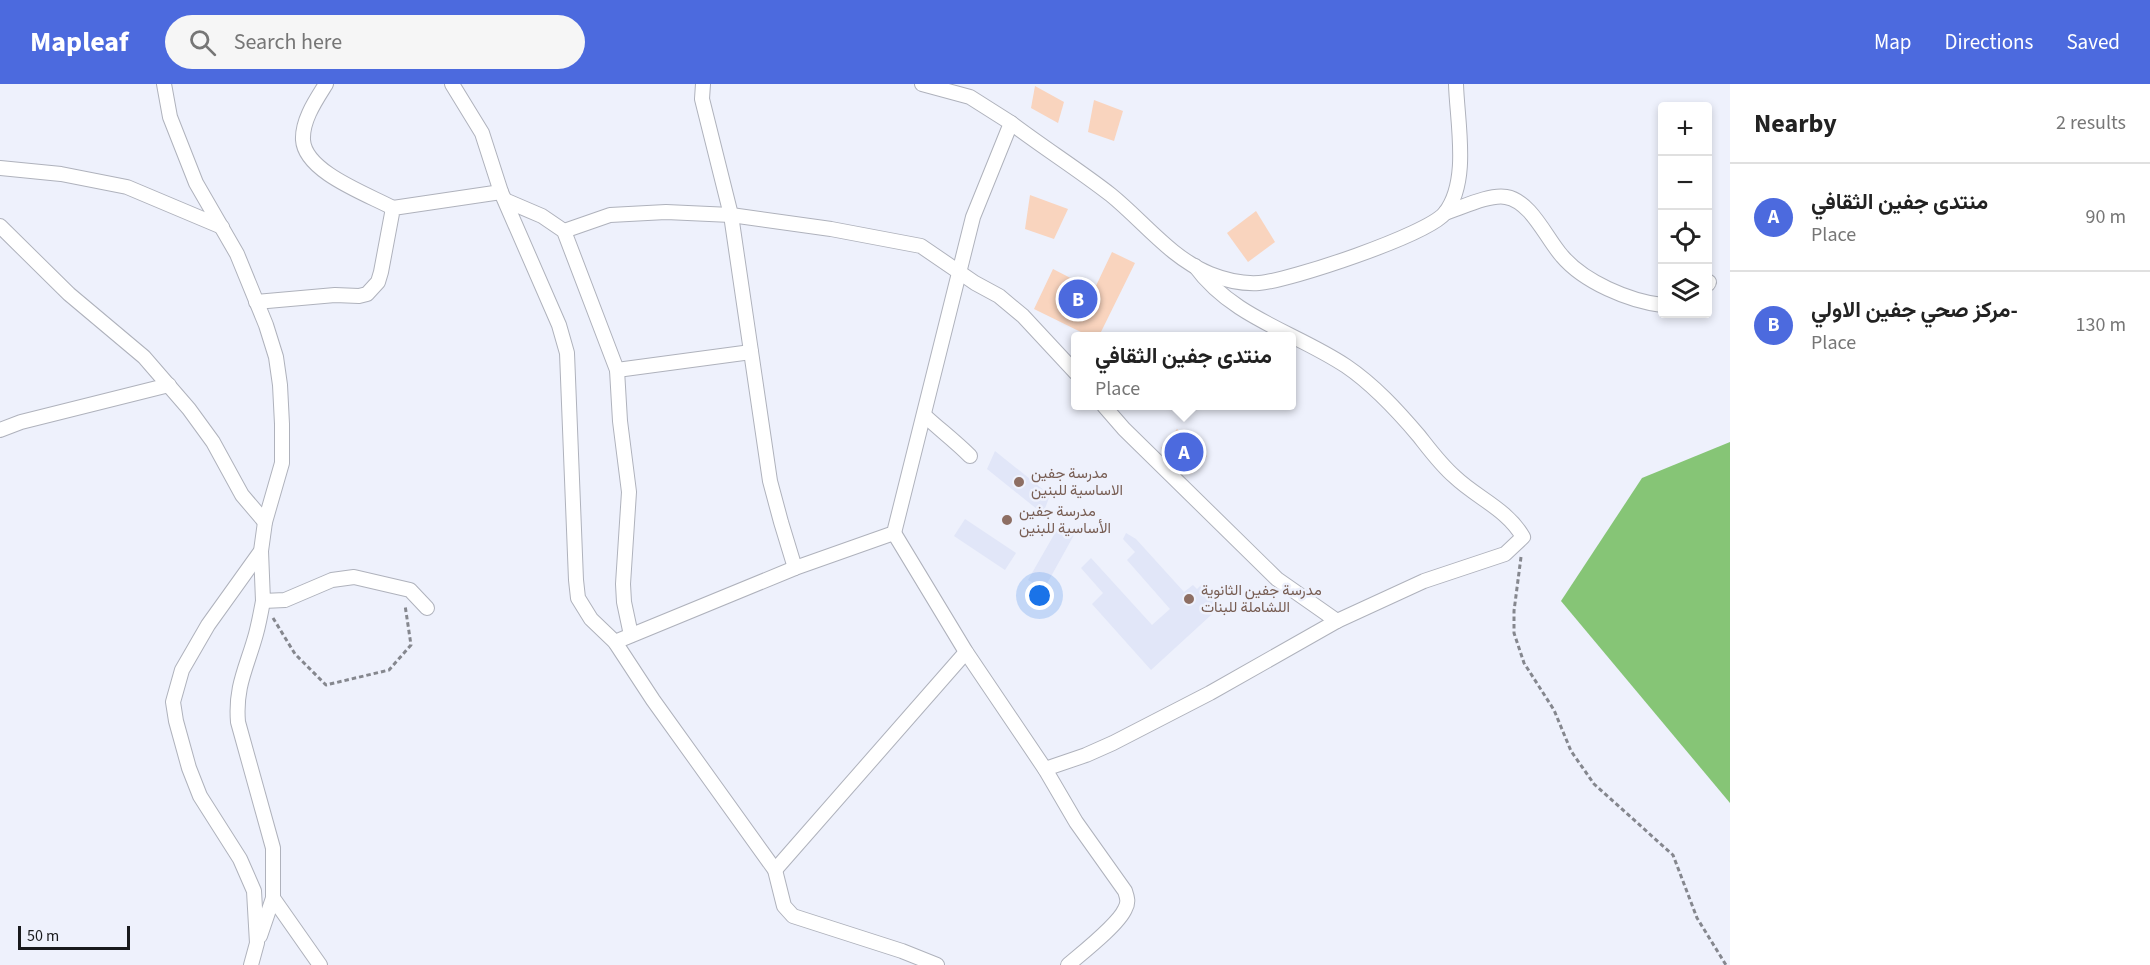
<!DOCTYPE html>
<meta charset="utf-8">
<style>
body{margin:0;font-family:"Source Sans 3",Vazirmatn,sans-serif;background:#f6f6f6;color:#222}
.controls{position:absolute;right:18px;top:18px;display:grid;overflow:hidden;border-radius:6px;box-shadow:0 3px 9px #0003}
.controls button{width:54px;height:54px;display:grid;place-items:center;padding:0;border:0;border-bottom:2px solid #e0e0e0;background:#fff;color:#222;font:30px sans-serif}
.scale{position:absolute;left:18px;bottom:15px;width:112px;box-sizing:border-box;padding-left:6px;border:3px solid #18191c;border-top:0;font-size:16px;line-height:21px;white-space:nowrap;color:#18191c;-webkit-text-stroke:4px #eef1fc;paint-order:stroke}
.you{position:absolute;left:1040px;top:512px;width:21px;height:21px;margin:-15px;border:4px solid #fff;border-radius:50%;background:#1a73e8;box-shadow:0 0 0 9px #1a73e833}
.badge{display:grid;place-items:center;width:39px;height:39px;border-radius:50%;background:#4c6ade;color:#fff;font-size:20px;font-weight:700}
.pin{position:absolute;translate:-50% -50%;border:3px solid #fff;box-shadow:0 2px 6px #0006}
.popup{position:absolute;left:1071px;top:248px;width:225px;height:78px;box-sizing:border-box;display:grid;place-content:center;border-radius:6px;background:#fff;filter:drop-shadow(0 2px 4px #0005);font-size:20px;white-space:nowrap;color:#767676}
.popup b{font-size:22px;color:#222}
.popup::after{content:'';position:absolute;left:50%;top:100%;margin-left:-12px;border:12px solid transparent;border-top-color:#fff}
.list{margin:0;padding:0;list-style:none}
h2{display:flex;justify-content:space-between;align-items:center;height:78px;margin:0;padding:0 24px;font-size:26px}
h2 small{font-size:20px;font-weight:400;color:#767676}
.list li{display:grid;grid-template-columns:39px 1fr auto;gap:18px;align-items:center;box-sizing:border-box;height:108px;padding:0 24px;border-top:2px solid #e0e0e0}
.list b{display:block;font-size:22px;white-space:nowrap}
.list p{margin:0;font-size:20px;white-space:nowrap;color:#767676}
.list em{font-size:20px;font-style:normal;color:#767676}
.icon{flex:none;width:33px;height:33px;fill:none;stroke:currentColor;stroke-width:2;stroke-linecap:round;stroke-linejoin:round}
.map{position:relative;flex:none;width:1730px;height:881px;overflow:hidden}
header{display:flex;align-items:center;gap:36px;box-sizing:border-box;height:84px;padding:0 30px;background:#4c6ade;color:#fff}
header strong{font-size:28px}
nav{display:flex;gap:33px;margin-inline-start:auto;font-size:21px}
.search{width:420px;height:54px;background:#f6f6f6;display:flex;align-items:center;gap:15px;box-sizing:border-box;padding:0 21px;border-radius:33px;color:#767676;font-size:22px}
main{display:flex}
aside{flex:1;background:#fff}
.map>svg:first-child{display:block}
</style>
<header>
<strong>Mapleaf</strong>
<div class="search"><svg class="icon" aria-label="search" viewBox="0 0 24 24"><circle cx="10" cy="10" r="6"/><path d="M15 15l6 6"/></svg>Search here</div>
<nav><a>Map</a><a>Directions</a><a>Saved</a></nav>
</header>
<main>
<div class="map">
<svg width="1730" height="881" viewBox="0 0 1730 881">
<rect width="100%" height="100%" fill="#eef1fc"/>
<!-- built -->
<g fill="#e1e6f8">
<path d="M 995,367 L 1050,411 L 1043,430 L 987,385 Z"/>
<path d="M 965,435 L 1016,469 L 1005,486 L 954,452 Z"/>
<path d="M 1059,442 L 1074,451 L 1044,505 L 1028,496 Z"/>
<path d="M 1126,449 L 1136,455 L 1184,508 L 1193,501 L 1197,505 L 1202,500 L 1222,521 L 1151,586 L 1092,520 L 1103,509 L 1081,484 L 1091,474 L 1152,541 L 1170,525 L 1127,476 L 1135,468 L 1123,455 Z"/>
</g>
<!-- forest -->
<path fill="#86c576" d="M 1730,358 L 1730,719 L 1561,517 L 1642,394 Z"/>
<!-- building -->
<g fill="#f9d4be">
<path d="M 1035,2 L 1064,18 L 1058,39 L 1031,24 Z"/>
<path d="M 1094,16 L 1123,27 L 1114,57 L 1088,48 Z"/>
<path d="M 1030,111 L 1068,125 L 1054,155 L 1025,145 Z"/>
<path d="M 1256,127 L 1275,158 L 1248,178 L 1227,149 Z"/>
<path d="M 1112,168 L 1135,179 L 1099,252 L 1089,252 L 1034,225 L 1053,185 L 1094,206 Z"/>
<path d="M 1177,345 L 1207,372 L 1191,390 L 1161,364 Z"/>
</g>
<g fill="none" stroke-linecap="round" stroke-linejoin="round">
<defs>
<g id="minor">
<path d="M 164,0 L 170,33 L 196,99 L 237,170 L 266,241 L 276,273 L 280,301 L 282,340 L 282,379 L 265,438 L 261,467 L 208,541 L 182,586 L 173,618 L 176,637 L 189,684 L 200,712 L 240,775 L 254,807 L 257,859 L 251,881"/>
<path d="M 326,0 C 316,16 302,36 303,56 C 305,88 367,110 393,124"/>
<path d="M 452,0 L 482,49 L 501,108 L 559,241 L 567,269 L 576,496 L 578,514 L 591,535 L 615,558 L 653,616 L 775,786 L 784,822 L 793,832 L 902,867 L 937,881"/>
<path d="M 703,0 L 702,15 L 731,131 L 770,397 L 781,438 L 795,484"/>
<path d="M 1011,39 C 1044,64 1079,86 1111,111 C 1143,137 1171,174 1210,190 C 1225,196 1243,200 1259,199 C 1289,197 1427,151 1445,129 C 1470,97 1457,38 1456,0"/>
<path d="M 0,84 L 61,90 L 127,103 L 222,143"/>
<path d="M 507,117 L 542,132 L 564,147 L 617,286 L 620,337 L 629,408 L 623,500 L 624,518 L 631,551"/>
<path d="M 1445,129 C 1461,124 1489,110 1506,113 C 1531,117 1546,154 1562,172 C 1584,198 1629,217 1662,221"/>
<path d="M 0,142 L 69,210 L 144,273 L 189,325 L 213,358 L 242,411 L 265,438"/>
<path d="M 564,147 L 610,131 L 666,128 L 731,131 L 831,145 L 921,162 L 975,199 L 999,212 L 1023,232 L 1076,289"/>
<path d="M 1708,200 L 1709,198"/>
<path d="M 256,218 L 335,211 L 359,212 L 367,210 L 378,198 L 381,188 L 393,124 L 501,108"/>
<path d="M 617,286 L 751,268"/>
<path d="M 1104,322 L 1124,345 L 1277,495 L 1337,537"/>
<path d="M 924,331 C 939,345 955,357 970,372"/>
<path d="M 0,346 L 21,338 L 169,301"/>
<path d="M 894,449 L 966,568 L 1045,685 L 1076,738 L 1125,807 C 1127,813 1129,818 1125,825 C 1118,841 1082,869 1068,881"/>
<path d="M 261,467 L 263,517 L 285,516 L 332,496 L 354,493 L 410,506 L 427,524"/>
<path d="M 615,558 L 795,484 L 894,449 L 973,133 L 1011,39 L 970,13 L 922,0"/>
<path d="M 1045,685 L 1086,671 L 1113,659 L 1210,609 L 1337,537 L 1424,497 L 1505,470 L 1523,453 C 1507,425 1477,414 1455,393 C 1441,381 1430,366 1419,352 C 1397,326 1374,301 1346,282 C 1295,248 1233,234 1195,182"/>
<path d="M 775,786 L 966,568"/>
<path d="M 273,814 L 320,881"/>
<path d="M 260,852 L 273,814 L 273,764 L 238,638 C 235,602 247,583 256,550 C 259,539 261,528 263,517"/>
</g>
</defs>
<!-- minor casing -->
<use href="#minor" stroke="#afb2bc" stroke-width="16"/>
<!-- path -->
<g stroke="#85878e" stroke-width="3" stroke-dasharray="4.5 3" stroke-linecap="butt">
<path d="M 1521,473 L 1514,527 L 1514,549 L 1524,579 L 1554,626 L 1571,667 L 1594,700 L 1673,771 L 1697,834 L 1726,881"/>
<path d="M 273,534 L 295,570 L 326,601 L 389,586 L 411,561 L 405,521"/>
</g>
<!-- minor -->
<use href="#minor" stroke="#fff" stroke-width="14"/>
</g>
<!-- markers -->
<g fill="#8d6e63" stroke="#eef1fc" stroke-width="2">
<circle cx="1019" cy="398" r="6"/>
<circle cx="1007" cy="436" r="6"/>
<circle cx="1189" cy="515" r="6"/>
</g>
<g text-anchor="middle" stroke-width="5" stroke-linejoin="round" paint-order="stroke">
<!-- education labels -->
<g font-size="15" fill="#785e54" stroke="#eef1fc" text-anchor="start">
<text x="1031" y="394">مدرسة جفين<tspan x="1031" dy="17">الاساسية للبنين</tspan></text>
<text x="1019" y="432">مدرسة جفين<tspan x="1019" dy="17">الأساسية للبنين</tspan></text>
<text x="1201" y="511">مدرسة جفين الثانوية<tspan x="1201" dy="17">اللشاملة للبنات</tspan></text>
</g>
</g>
</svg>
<div class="controls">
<button>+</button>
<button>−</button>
<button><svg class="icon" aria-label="locate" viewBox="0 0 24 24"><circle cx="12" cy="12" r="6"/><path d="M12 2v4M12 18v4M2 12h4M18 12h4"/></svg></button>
<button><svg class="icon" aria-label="layers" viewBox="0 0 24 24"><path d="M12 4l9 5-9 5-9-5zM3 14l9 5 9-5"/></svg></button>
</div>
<div class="scale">50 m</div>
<div class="you"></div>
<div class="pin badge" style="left:1184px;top:368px">A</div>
<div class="popup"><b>منتدى جفين الثقافي</b>Place</div>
<div class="pin badge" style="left:1078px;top:215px">B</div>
</div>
<aside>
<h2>Nearby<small>2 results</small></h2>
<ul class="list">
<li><span class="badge">A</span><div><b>منتدى جفين الثقافي</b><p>Place</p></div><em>90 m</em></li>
<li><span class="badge">B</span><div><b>مركز صحي جفين الاولي-</b><p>Place</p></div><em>130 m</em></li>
</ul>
</aside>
</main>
